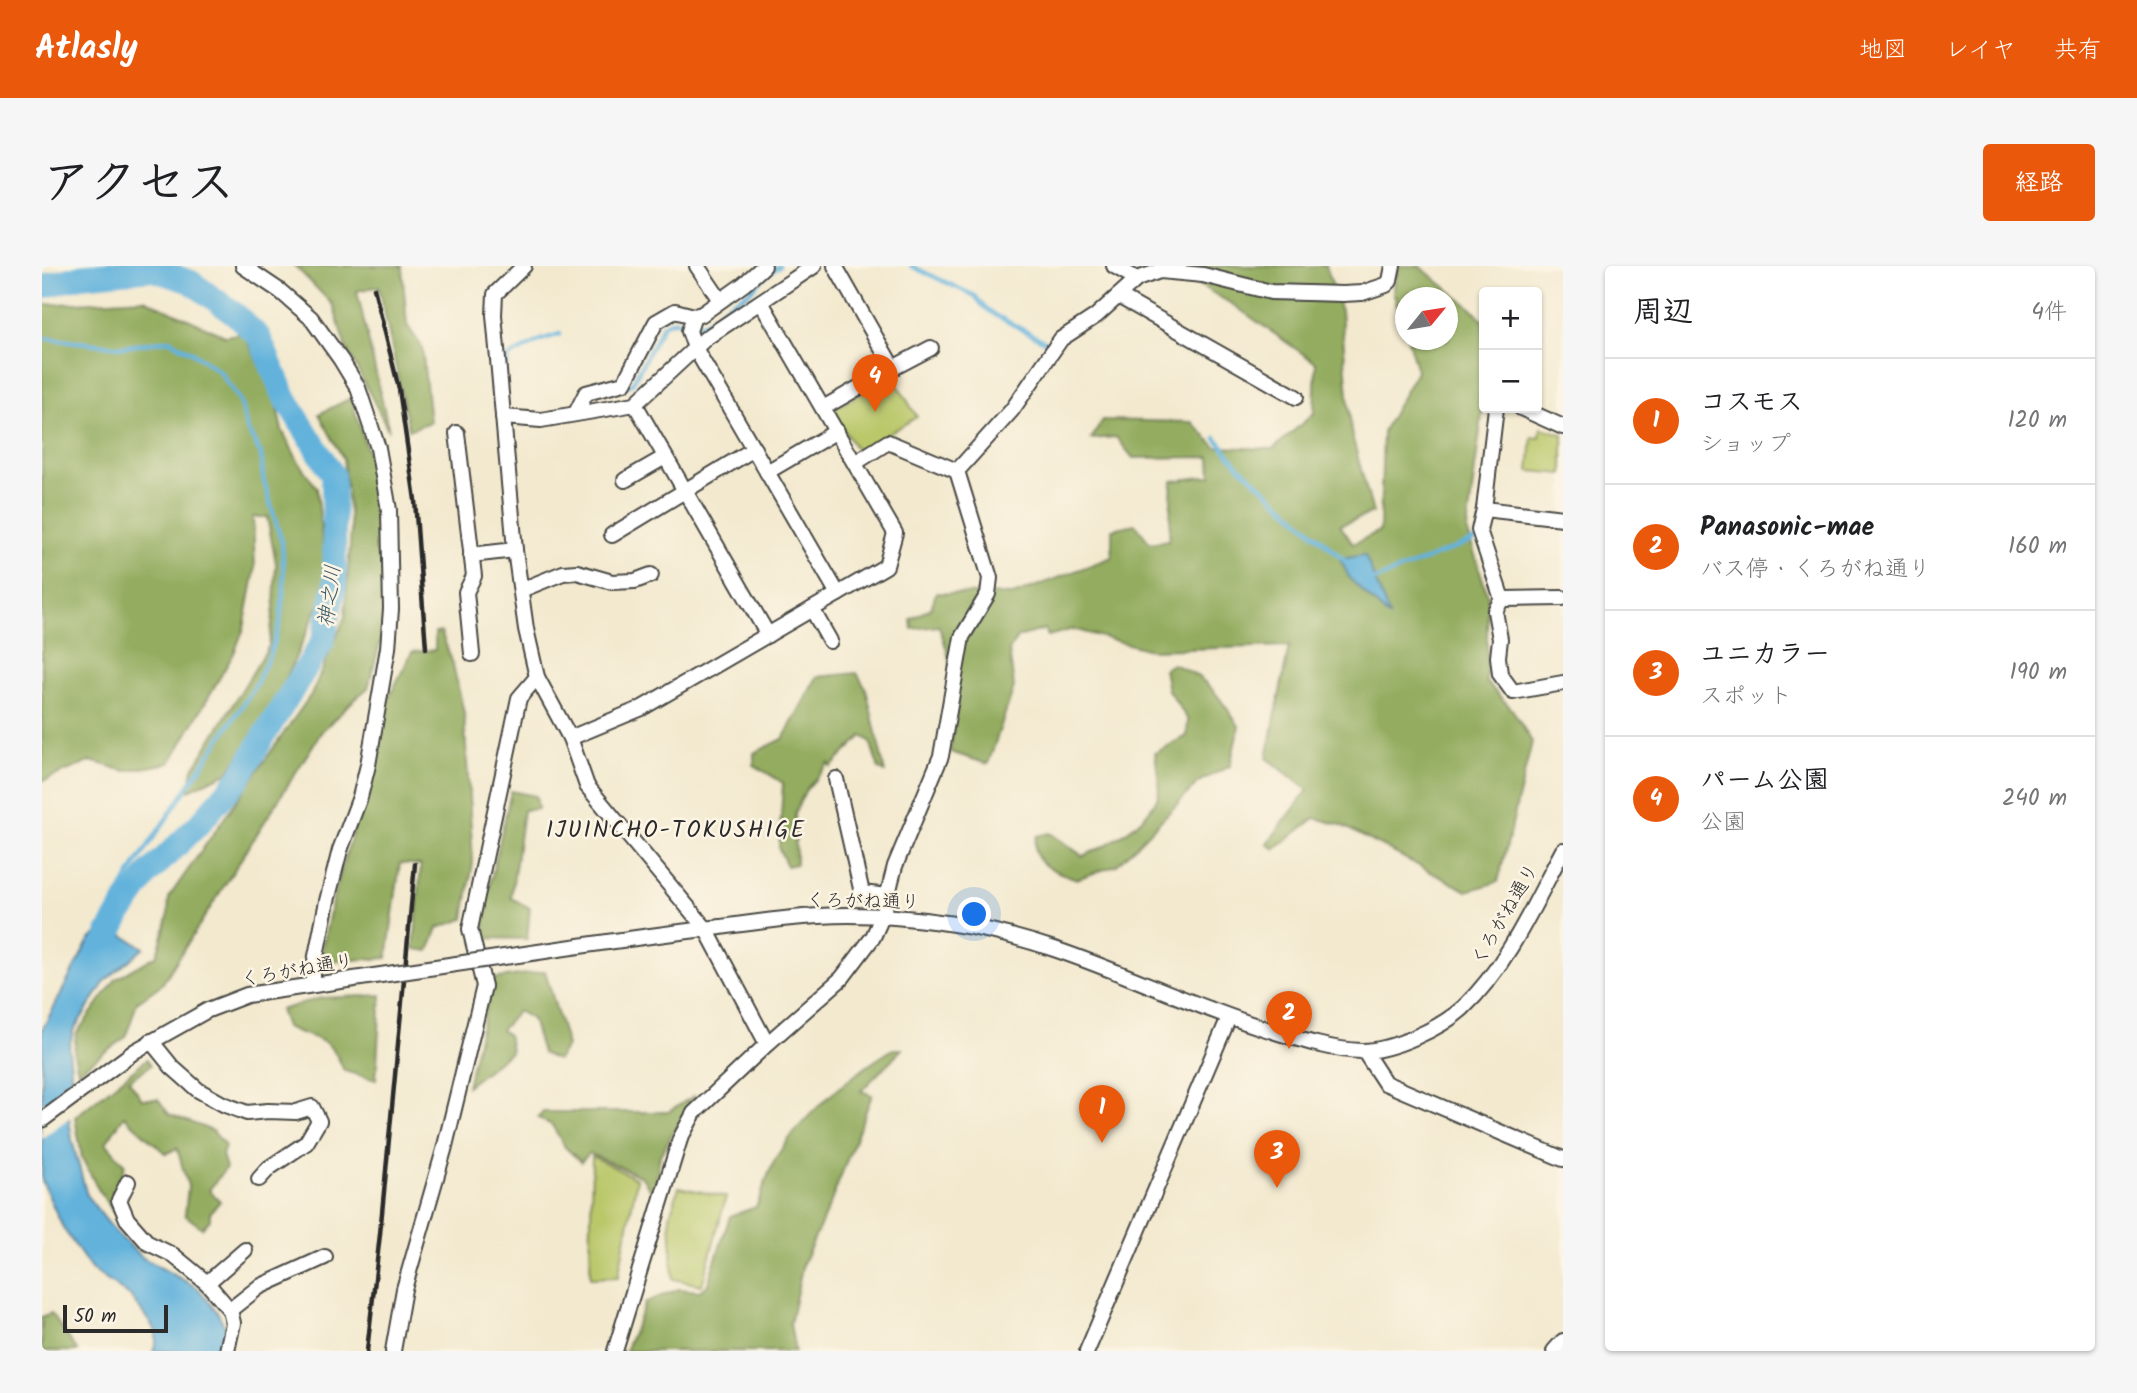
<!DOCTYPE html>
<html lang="ja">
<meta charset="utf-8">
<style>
body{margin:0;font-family:Kalam,"Klee One",sans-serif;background:#f6f6f6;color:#202124}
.controls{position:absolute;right:21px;top:21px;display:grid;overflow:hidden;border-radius:7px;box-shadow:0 2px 5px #0004}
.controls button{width:63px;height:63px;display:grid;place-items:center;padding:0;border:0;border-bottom:2px solid #e0e0e0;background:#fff;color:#202124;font:35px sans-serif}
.compass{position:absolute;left:1353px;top:21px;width:63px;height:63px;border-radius:50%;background:#fff;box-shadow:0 2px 5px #0004;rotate:60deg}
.scale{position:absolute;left:21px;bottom:18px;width:105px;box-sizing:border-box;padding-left:7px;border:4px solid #2b2b2b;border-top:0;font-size:19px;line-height:24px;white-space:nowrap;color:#2b2b2b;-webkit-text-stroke:5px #fcf5e5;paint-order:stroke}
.you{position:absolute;left:933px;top:649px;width:24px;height:24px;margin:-18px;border:5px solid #fff;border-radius:50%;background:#1a73e8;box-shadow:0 0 0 10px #1a73e833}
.badge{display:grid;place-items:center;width:46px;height:46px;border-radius:50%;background:#ea580c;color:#fff;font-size:23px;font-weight:700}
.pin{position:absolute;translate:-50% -58px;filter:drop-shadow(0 2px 4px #0008)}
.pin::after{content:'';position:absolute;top:37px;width:24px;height:21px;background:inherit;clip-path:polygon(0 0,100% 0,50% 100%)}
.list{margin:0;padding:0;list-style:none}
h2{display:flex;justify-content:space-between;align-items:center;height:91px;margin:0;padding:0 28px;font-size:30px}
h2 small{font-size:23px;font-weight:400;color:#757577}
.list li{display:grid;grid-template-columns:46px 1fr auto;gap:21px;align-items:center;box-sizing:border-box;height:126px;padding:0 28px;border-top:2px solid #e0e0e0}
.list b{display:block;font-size:26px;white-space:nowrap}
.list p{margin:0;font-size:23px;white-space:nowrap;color:#757577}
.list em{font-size:23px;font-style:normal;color:#757577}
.map{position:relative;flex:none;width:1521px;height:1085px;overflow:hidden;border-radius:7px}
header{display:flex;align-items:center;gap:42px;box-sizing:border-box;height:98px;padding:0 35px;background:#ea580c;color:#fff}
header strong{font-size:33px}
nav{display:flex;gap:38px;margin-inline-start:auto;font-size:24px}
.intro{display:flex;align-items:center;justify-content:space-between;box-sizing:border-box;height:168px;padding:0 42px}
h1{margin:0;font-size:49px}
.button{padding:18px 32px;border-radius:7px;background:#ea580c;color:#fff;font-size:24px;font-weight:700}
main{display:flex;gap:42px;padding:0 42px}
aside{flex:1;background:#fff;border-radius:7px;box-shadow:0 2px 5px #0004}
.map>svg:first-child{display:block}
</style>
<header>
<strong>Atlasly</strong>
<nav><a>地図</a><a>レイヤ</a><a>共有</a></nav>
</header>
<div class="intro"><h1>アクセス</h1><a class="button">経路</a></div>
<main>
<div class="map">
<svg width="1521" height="1085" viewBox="0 0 1521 1085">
<rect width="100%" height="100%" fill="#fcf5e5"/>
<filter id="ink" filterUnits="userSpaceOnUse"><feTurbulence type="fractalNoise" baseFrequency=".0143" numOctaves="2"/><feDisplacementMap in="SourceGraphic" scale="14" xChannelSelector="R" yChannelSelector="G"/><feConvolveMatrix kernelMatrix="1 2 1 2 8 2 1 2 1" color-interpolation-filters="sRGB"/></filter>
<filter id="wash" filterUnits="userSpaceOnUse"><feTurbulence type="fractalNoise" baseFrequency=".00686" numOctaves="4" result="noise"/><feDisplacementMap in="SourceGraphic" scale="28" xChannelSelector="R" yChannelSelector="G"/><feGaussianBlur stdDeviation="1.57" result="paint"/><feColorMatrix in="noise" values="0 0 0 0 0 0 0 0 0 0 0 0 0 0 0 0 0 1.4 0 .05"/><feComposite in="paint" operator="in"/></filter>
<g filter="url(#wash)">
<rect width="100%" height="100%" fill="#f3e9cf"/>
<!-- green -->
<g fill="#bac86a" stroke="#727a4a" stroke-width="2">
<path d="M 850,109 L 875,151 L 818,184 L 813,182 L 793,149 L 794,142 Z"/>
<path d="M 1499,162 L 1521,168 L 1521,208 L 1487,205 L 1490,171 L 1498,172 Z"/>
<path d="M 550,890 L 595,913 L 576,1011 L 548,1012 Z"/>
<path d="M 637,921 L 684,931 L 660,1019 L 631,1013 L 628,950 Z"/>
</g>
<!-- forest -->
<g fill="#93ac5e" stroke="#5f6c44" stroke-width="2">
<path d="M 253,0 L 360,0 L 365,59 L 380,81 L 388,156 L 367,164 L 337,20 L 315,25 L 347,165 L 303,79 L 291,39 Z"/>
<path d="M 1125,0 L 1284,0 L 1299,45 L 1309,166 L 1331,247 L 1298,259 L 1311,278 L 1338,265 L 1341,165 L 1375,105 L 1366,74 L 1406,74 L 1406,32 L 1364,32 L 1363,67 L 1351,25 L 1357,0 L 1377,0 L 1433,45 L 1442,56 L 1442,134 L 1425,264 L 1446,330 L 1444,416 L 1470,443 L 1490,476 L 1456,616 L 1425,625 L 1299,559 L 1273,552 L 1233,583 L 1225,578 L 1266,524 L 1225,492 L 1247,380 L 1108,384 L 1031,363 L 1006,370 L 1003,363 L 976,371 L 967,384 L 972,421 L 946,498 L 908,486 L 916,435 L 905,384 L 897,360 L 870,363 L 869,353 L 889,342 L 894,327 L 971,329 L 1070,291 L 1070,263 L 1093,258 L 1108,277 L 1127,274 L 1130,215 L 1169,210 L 1168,191 L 1091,192 L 1074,171 L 1049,173 L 1061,154 L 1150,156 L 1174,181 L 1231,183 L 1272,147 L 1274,97 L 1193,40 Z"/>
<path d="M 102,33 L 183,70 L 202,67 L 233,133 L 240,164 L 257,197 L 275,222 L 285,320 L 234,436 L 184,509 L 182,508 L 147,524 L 151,503 L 227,380 L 232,341 L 234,297 L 225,251 L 211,251 L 213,304 L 202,362 L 192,387 L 128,497 L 83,505 L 49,495 L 0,515 L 0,39 Z"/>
<path d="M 309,132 L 336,221 L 342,310 L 342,362 L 326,422 L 315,431 L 280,465 L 120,718 L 95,736 L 84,771 L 36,805 L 32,788 L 34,768 L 74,713 L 115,689 L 126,651 L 127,631 L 270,427 L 303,351 L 309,265 L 301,192 L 277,148 Z"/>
<path d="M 399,366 L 410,395 L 422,447 L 431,596 L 422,653 L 396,662 L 387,685 L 372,683 L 379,599 L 358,597 L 345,692 L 277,696 L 291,632 L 326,515 L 345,435 L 370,386 L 393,384 L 393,367 Z"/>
<path d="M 1130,398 C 1166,410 1177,431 1197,460 L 1188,500 L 1158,515 L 1075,599 L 1035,613 C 1014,605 985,599 995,570 L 1008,567 L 1041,590 C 1067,579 1104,558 1116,530 C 1119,522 1114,497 1113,487 L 1145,470 L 1146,454 L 1126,424 L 1122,403 Z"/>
<path d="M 815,407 L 824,423 L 843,506 L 837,503 L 828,475 L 820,470 L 789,501 L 787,497 L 763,525 L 753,547 L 754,598 L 745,600 L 737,583 L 741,517 L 712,499 L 712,487 L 741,473 L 775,411 Z"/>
<path d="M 469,525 L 494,530 L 496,543 L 481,544 L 469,632 L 488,642 L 485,673 L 442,672 L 443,641 Z"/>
<path d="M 503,705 L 525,780 L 515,794 L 500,787 L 490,753 L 476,745 L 459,764 L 466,769 L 469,785 L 425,820 L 451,713 Z"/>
<path d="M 339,729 L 334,814 L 302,805 C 288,768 275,776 244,761 L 238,744 L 279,732 Z"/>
<path d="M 851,783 L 860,783 L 819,825 L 830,829 L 788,938 L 761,997 L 748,1058 L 753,1085 L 583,1085 L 604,1036 L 637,1023 L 657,1025 L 665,1020 L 688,950 L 714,941 C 721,925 726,905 735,890 C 762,847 809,809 851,783 Z"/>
<path d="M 105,793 L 109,799 L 87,814 L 100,833 L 116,833 L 127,848 L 171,865 L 183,880 L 180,889 L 184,902 L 167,924 L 178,935 L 168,947 L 168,954 L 160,962 L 143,949 L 146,920 L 135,882 L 124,888 L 82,850 L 64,877 L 83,899 L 72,929 L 76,953 L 56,923 L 40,892 L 33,851 Z"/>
<path d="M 653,829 L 618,889 L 612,929 L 600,911 L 547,887 L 539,896 L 523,881 L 510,859 L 496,852 L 501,846 L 626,846 Z"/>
<path d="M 9,1047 L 35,1084 L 36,1085 L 0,1085 L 0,1051 Z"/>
</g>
<!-- water -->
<g fill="#62b2dc" stroke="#466e84" stroke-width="2">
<path d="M 1323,289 L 1348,352 L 1308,313 L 1298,293 Z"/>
<path d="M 65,660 L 102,682 L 64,714 L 31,765 L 27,782 L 29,806 L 27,853 L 30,874 L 45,930 L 74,967 L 101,992 L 156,1022 L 176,1047 L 187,1069 L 178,1085 L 111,1085 L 114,1078 L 114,1065 L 89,1031 L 49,1003 L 21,962 L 0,915 L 0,764 L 47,674 Z"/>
</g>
<!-- pier -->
<path fill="#f3e9cf" d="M 32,814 L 31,849 L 0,872 L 0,839 Z"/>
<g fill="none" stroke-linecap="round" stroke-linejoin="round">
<!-- stream -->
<g stroke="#62b2dc" stroke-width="4.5">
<path d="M 869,0 L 933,30 L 942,41 L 955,50 L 1006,77"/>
<path d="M 0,72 L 81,81 L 127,74 L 150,86 L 178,106 L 198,135 L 205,163 L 219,188 L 221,212 L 240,277 L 242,319 L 238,357 L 228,388 L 212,422 L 94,598 L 57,663 L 56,672"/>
<path d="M 463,102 L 466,91 L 499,74 L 518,68"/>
<path d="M 587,120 L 590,118 L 621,59 C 638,48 648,63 663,56 C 671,53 677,45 685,40 C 692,34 701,31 708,25 C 719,15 723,8 737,0"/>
<path d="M 1174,172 L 1196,199 L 1303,295"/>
<path d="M 1333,314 L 1433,274"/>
</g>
<!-- river -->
<path stroke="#62b2dc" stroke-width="24" d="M 0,21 L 39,10 L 109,3 L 149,16 L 193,48 L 217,71 L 243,132 L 291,209 L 293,318 L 281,375 L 223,468 L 197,512 L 157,558 L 106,608 L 79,647 L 55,693"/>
</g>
</g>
<g filter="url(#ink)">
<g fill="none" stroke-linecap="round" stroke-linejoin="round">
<defs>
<g id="minor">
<path d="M 201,0 L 238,25 L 269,52 L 299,94 L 316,122 L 336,182 L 347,244 L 349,343 L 346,382 L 326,499 L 318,531 L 298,584 L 285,635 L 271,705 L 271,719"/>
<path d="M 482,0 L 453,28 L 452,49 L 473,284 L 484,363 L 495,411 L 528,472 L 545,520 L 664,663 L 725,778"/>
<path d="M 655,0 L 678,34"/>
<path d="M 1072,0 L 1095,13"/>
<path d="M 1076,30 L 1254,131"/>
<path d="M 652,50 L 647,65 L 653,82 L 796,328"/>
<path d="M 851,102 L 889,82"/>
<path d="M 593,138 L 726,369"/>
<path d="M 781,142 L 851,102 L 793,0"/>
<path d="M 1454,142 L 1442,243 L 1437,264 L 1460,333"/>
<path d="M 1479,142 L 1521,161"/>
<path d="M 534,147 L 544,127 L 582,117 L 614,56 L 633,45 L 652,50 L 660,48 L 702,18 L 722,0"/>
<path d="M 461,151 L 499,154 L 593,138 L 664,72 L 772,0"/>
<path d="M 415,167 L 432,310 L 424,326 L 430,388"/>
<path d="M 813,197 L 846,176 L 915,205"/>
<path d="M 725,206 L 795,165"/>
<path d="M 583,214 L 623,191"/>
<path d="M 1442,243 L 1521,252"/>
<path d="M 570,269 L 712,183"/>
<path d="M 429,289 L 473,284"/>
<path d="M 479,324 L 521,307 L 535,306 L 570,316 L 593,315 L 609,309"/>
<path d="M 1521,332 L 1460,333 L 1453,345 L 1458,373 L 1456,391 L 1458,408 L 1471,426 L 1521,417"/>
<path d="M 770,343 L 788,375"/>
<path d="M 528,472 L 600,442 L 844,300 L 853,267 L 719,36"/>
<path d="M 794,513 L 820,627 L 846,630"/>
<path d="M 476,689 C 543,679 611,669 679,661 C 722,655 764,649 807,649 C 842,649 878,653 912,658 C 1020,674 1115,728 1218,761 C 1250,771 1286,784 1320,785 C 1350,785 1399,762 1421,742 C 1466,699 1492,638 1521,584"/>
<path d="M 109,775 L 130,801 L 156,824 L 181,838 L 205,847 L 226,845 L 254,846 L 270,841 L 277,855 L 264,877 L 227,902 L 217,913"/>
<path d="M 1322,785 L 1343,817 L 1521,893"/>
<path d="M 0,854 L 93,785 L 166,744 L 205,729 L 332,710"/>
<path d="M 86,916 L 77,934 L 85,953 L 106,977 L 131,989 L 165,1017 L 188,1044 L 191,1057 L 185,1085"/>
<path d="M 165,1017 L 203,984"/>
<path d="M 188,1044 L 217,1021 L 283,991"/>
<path d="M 351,1085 L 362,1023 L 402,884 L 442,720 L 428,663 L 477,432 L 495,411"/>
<path d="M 573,1085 L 638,873 L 652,847 L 725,778 L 800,712 L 831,671 L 840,651 L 853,600 L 899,490 L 920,371 L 946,328 L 948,312 L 915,205 L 970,144 L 1019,73 L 1054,50 L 1095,13 L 1118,5 L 1161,9 L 1229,26 L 1301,28 L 1320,27 L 1344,19 L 1348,15 L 1351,0"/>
<path d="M 1045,1085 L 1187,751"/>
<path d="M 1512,1085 L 1521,1075"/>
</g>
</defs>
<!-- minor casing -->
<use href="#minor" stroke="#494844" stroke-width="18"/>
<!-- minor -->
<use href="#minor" stroke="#fff" stroke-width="14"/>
<!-- rail -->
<g stroke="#2b2b2b" stroke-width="4.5">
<path d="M 332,22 L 357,123 L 373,234 L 384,382"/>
<path d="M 325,1085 L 338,968 L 373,598"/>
</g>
<defs>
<path id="minor-bridge" d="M 332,710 L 476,689"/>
</defs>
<!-- minor-bridge casing -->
<use href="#minor-bridge" stroke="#494844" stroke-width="18" stroke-linecap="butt"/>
<!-- minor-bridge -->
<use href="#minor-bridge" stroke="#fff" stroke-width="14"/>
</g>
</g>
<g text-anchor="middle" stroke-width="5" stroke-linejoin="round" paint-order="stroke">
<!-- street labels -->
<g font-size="19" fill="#2b2b2b" stroke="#fcf5e5">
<text transform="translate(821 634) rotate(1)" y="7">くろがね通り</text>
<text transform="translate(1462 648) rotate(-60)" y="7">くろがね通り</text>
<text transform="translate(255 703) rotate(-10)" y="7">くろがね通り</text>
</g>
<!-- water labels -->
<g font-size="21" font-style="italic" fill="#3e5a69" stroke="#fcf5e5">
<text transform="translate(287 330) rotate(-83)" y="7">神之川</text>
</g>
<!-- quarter labels -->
<g font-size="23" letter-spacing="2" fill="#2b2b2b" stroke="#fcf5e5">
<text x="634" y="571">IJUINCHO-TOKUSHIGE</text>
</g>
</g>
</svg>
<div class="controls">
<button>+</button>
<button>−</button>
</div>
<svg class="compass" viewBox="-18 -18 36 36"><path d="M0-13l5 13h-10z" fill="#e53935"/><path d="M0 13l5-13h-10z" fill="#757577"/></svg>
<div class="scale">50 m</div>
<div class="you"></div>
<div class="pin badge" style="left:1060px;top:877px">1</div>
<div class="pin badge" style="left:1247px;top:783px">2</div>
<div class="pin badge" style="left:1235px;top:922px">3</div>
<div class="pin badge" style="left:833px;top:146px">4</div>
</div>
<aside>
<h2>周辺<small>4件</small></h2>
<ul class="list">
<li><span class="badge">1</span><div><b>コスモス</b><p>ショップ</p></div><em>120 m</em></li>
<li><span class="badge">2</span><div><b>Panasonic-mae</b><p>バス停 · くろがね通り</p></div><em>160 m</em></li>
<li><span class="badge">3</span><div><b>ユニカラー</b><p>スポット</p></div><em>190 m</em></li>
<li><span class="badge">4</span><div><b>パーム公園</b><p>公園</p></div><em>240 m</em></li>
</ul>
</aside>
</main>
